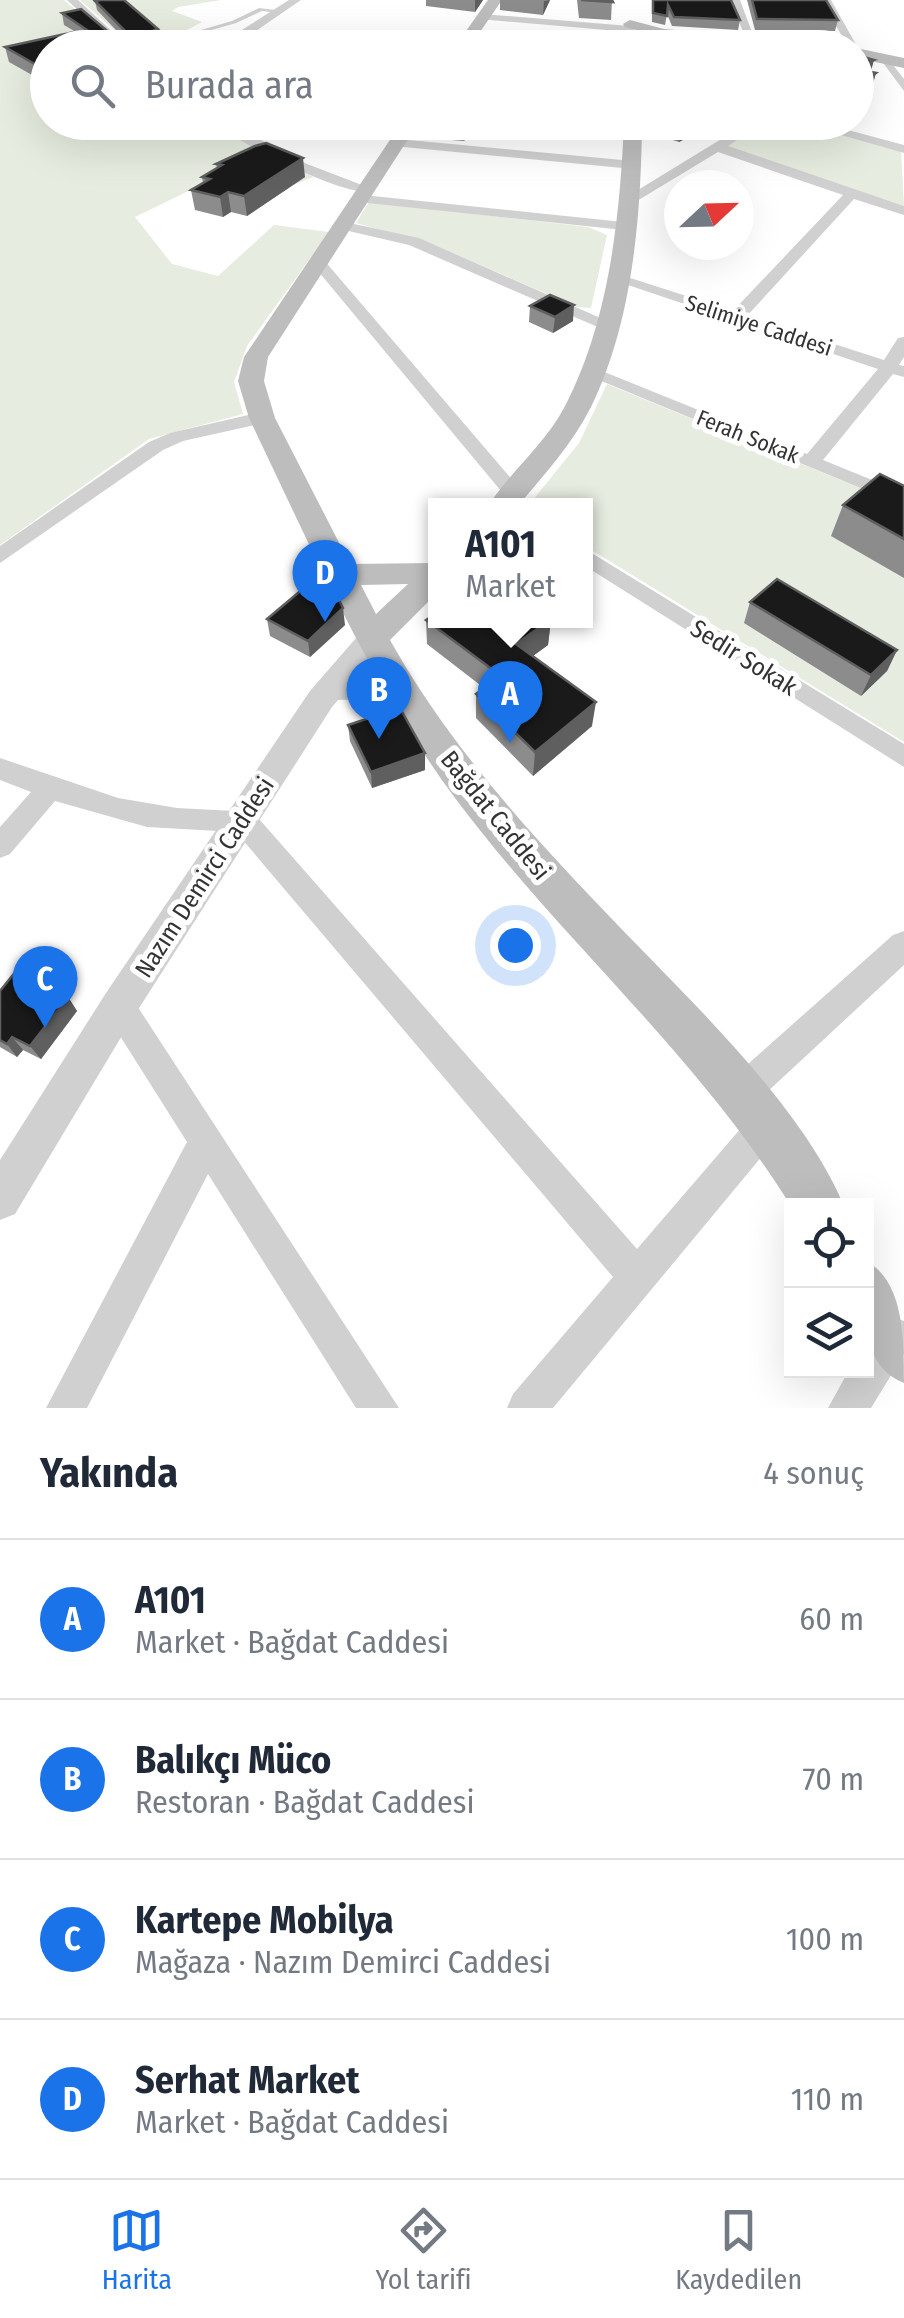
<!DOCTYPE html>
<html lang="tr">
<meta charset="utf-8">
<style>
body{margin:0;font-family:"Fira Sans Condensed",sans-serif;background:#f6f6f7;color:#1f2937}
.controls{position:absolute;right:30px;bottom:30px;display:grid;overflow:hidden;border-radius:0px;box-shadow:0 10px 40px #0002}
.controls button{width:90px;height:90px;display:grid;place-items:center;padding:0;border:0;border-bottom:2px solid #e0e1e3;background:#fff;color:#1f2937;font:50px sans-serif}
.compass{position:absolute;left:664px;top:170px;width:90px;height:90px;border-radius:50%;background:#fff;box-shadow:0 10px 40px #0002;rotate:68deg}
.you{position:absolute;left:515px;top:945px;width:35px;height:35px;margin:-25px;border:8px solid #fff;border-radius:50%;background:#1a73e8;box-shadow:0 0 0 15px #1a73e833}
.badge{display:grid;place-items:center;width:65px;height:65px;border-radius:50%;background:#1a73e8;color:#fff;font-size:32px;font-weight:700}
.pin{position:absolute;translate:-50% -82px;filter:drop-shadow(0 2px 5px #0008)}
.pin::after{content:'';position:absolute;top:52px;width:35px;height:30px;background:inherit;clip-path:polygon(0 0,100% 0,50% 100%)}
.popup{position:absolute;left:428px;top:498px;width:165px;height:130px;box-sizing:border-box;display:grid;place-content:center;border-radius:0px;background:#fff;filter:drop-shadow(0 2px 8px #0005);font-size:32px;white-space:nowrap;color:#747a83}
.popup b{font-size:38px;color:#1f2937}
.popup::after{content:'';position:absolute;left:50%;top:100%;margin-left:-20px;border:20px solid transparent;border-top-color:#fff}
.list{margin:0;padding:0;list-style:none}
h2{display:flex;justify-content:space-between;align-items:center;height:130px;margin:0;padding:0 40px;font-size:42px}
h2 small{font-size:32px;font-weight:400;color:#747a83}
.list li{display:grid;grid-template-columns:65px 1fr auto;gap:30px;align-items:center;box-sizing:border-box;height:160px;padding:0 40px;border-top:2px solid #e0e1e3}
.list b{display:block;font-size:38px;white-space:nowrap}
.list p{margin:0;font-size:32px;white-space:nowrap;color:#747a83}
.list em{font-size:32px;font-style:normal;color:#747a83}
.icon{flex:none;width:55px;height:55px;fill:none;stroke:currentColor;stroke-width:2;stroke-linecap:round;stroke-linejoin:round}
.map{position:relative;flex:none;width:904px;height:1408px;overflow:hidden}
.search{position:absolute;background:#fff;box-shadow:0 10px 40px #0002;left:30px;right:30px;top:30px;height:110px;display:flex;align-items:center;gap:25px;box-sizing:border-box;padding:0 35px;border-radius:55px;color:#747a83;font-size:38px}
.sheet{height:770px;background:#fff}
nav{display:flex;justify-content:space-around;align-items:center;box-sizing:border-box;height:140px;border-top:2px solid #e0e1e3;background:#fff;font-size:28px;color:#747a83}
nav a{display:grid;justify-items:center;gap:5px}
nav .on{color:#1a73e8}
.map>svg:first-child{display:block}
</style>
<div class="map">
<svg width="904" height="1408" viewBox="0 0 904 1408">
<rect width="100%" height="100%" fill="#fff"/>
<!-- green -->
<g fill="#e6ecdf">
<path d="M 0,0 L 64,0 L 118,47 L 48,48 L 48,122 L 209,123 L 313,177 L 288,187 L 209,181 L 135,217 L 172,264 L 218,276 L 274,225 L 329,232 L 247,346 L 234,382 L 243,414 L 149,439 L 0,545 Z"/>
<path d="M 80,0 L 221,0 L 178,7 L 172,11 L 202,22 L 176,36 L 133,46 Z"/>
<path d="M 768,122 L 798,131 L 806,125 L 901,150 L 904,206 L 722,146 Z"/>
<path d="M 369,202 L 588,227 L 607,235 L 591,308 L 577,307 L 437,246 L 356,223 Z"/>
<path d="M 607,384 L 904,506 L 904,742 L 585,546 L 585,506 L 528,506 L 579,443 Z"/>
</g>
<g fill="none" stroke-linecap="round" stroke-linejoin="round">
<!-- service -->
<path fill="#d0d0d0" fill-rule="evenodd" d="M 259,8 L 283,11 L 280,13 L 262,11 L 236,23 L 198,34 L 233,39 L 235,42 L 193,35 L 149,48 L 139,48 L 232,21 Z"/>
<!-- minor -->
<g fill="#d0d0d0" fill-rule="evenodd">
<path d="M 67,0 L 78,0 L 130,48 L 118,48 Z"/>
<path d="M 289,0 L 301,0 L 247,37 L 329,48 L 229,43 L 231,37 Z"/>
<path d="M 730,0 L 740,0 L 756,43 L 747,41 Z"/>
<path d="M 821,0 L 831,0 L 859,50 L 849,48 Z"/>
<path d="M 482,14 L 630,26 L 635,29 L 630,32 L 478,19 Z"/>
<path d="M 878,56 L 886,56 L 904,79 L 904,91 Z"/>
<path d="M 211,122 L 227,122 L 307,164 L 375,190 C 354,204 233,139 211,122 Z"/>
<path d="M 749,122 L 765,122 L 728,146 L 904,206 L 904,215 L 854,199 L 747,316 L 884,360 L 898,338 L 904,337 L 904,357 L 899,365 L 904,366 L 904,377 L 893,374 L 823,460 L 904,493 L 904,506 L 582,373 L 591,368 L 597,369 L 807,454 L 878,369 L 607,278 L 621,275 L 733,311 L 843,195 L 718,152 L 632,204 L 620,201 Z"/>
<path d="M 796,122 L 818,122 L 904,145 L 904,153 Z"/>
<path d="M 398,139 L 633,161 L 640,165 L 633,169 L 393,146 L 393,140 Z"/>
<path d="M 363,195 L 623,222 L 630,226 L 623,230 L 358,202 L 358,196 Z"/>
<path d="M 345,222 L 419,238 L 614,324 L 600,328 L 409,245 L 340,229 L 338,226 Z"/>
<path d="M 313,259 L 323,259 L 520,489 L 523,493 L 520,497 L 506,497 L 313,265 Z"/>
<path d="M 262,412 L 269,414 L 269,422 L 183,441 L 163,450 L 0,563 L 0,546 L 149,442 L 170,433 Z"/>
<path d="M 585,549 L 904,744 L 904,767 L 585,566 Z"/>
<path d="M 0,758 L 118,798 L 177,808 L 253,812 L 637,1249 L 754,1113 L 766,1108 L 778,1113 L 783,1125 L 778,1137 L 553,1408 L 507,1408 L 513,1394 L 613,1277 L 236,832 L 147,827 L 55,801 L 10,854 L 0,858 L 0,827 L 31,792 L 0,780 Z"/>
<path d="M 904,931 L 904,965 L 753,1105 L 741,1110 L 729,1105 L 724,1093 L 729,1081 L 893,935 Z"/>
<path d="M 119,991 L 130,995 L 399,1408 L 356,1408 L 208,1174 L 87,1408 L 46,1408 L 187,1142 L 108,1017 L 103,1006 L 108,995 Z"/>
<path d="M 893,1317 L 904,1321 L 904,1354 L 871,1408 L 828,1408 L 849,1370 L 866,1370 C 866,1346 868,1327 893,1317 Z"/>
</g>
<!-- tertiary -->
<path fill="#d0d0d0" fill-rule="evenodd" d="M 373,627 L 383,630 L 387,637 L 356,677 L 415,684 L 420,692 L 415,700 C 393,707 362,698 338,700 L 332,707 L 132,1019 L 15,1214 L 0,1220 L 0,1160 L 106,993 L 310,691 L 363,630 Z"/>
<!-- secondary -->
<g fill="#bdbdbd" fill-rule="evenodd">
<path d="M 488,0 L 502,0 L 469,48 L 454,48 Z"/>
<path d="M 630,20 L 664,29 L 828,43 L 835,48 C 765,48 693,46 625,27 L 623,24 Z"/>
<path d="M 856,48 L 904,58 L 904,68 L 856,58 Z"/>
<path d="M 402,122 L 419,122 L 268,357 L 264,381 L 275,418 L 350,564 L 435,563 L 435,595 L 390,640 C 456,758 549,854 643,951 C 711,1021 806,1115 844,1206 L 792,1208 C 698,1055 561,940 455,798 C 369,682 311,547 249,418 L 238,381 L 244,357 ZM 408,584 L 376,614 L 361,585 Z"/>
<path d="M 624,122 L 642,122 C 641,216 633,321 591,407 C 573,443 544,475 518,506 L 488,506 C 511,471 544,445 564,408 C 609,323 620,217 624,122 Z"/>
<path d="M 866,1261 C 904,1281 904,1339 904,1383 C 856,1363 866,1305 866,1261 Z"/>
</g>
</g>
<!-- wall -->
<g fill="#8c8c8c">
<path d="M 426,0 L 483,0 L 475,12 L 426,6 Z"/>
<path d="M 500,0 L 550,0 L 543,15 L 500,10 Z"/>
<path d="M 577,0 L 612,0 L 611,20 L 579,18 Z"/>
<path d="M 652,0 L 731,0 L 740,20 L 738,30 L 672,26 L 667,14 L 665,25 L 652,22 Z"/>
<path d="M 747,0 L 826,0 L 838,20 L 835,31 L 755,30 Z"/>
<path d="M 95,1 L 158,29 L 159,38 L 133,48 L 97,10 Z"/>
<path d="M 62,13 L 120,48 L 48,48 L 48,84 L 9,62 L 5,47 L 76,32 L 64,25 Z"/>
<path d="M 79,122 L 182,122 L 151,135 L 133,128 L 103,137 Z"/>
<path d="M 473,122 L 464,141 L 427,138 L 427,126 Z"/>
<path d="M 650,122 L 717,122 L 679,142 L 648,132 Z"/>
<path d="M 216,164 L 305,177 L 247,216 L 231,212 L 223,217 L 195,210 L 191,190 L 203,183 L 202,177 L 217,168 Z"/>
<path d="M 530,306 L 573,321 L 553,333 L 529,322 Z"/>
<path d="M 904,486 L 904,578 L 831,536 L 843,505 Z"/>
<path d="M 750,602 L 897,650 L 887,671 L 861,696 L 744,623 Z"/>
<path d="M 267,619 L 345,625 L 310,657 L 270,636 Z"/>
<path d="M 426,620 L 551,620 L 548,645 L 533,656 L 592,726 L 533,776 L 476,718 L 476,694 L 484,688 L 427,644 Z"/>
<path d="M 348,725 L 425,770 L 372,788 L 350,741 Z"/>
<path d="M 0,991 L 68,997 L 77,1011 L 41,1059 L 23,1050 L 17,1057 L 0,1047 Z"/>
</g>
<!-- shaded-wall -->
<g fill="#5f5f5f">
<path d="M 475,0 L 483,0 L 475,12 Z"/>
<path d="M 550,0 L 543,15 L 544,1 Z"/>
<path d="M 158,29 L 159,38 L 134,48 L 132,38 Z"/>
<path d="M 118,40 L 120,48 L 107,48 L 106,43 Z"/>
<path d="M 874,60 L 871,71 L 856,77 L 856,67 Z"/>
<path d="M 876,73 L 873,84 L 856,95 L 856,87 Z"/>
<path d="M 100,122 L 132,122 L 133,128 L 103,137 Z"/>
<path d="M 148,122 L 182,122 L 151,135 Z"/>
<path d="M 468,122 L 473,122 L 464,141 L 464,130 Z"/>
<path d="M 697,122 L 717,122 L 679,142 L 681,131 Z"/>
<path d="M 303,158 L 305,177 L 247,216 L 244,196 Z"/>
<path d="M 228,192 L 231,212 L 223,217 L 220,197 Z"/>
<path d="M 574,305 L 573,321 L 553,333 L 555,317 Z"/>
<path d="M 343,608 L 345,625 L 310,657 L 308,641 Z"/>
<path d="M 551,620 L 548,645 L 515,669 L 516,644 Z"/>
<path d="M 897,650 L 887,671 L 861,696 L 871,675 Z"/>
<path d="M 596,702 L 592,726 L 533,776 L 535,752 Z"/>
<path d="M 425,753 L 425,770 L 372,788 L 371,772 Z"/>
<path d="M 68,997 L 77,1011 L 41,1059 L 30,1046 Z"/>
<path d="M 12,1037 L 23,1050 L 17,1057 L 7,1044 Z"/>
</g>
<!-- building -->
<g fill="#1a1a1a" stroke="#5f5f5f" stroke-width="2.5">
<path d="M 101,0 L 124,0 L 158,29 L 132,38 L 95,1 Z"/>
<path d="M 612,0 L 613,2 L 581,0 Z"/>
<path d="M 653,0 L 731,0 L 740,20 L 674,17 L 668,5 L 667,16 L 653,13 Z"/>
<path d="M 752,0 L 826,0 L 838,20 L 757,19 Z"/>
<path d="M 81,9 L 118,40 L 106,43 L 62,13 Z"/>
<path d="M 74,32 L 106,48 L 48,48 L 47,71 L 5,47 Z"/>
<path d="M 819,44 L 832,48 L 790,48 Z"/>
<path d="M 856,55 L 874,60 L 856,67 Z"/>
<path d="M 856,69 L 876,73 L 856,87 Z"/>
<path d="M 430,122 L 468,122 L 464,130 L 427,126 Z"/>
<path d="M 654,122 L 697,122 L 681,131 Z"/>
<path d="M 266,143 L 303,158 L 244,196 L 228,192 L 220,197 L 191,190 L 210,179 L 202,177 L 222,165 L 216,164 L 255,146 Z"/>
<path d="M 550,295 L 574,305 L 555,317 L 530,306 Z"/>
<path d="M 880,474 L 904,486 L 904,539 L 843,505 Z"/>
<path d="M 777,579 L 897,650 L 871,675 L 750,602 Z"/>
<path d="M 311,582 L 336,594 L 343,608 L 308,641 L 267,619 Z"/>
<path d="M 435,614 L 435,620 L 550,620 L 516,644 L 596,702 L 535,752 L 476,694 L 501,676 L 426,620 Z"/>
<path d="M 400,708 L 425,753 L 371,772 L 348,725 Z"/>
<path d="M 16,971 L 68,997 L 30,1046 L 12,1037 L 7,1044 L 0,1040 L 0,991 Z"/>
</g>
<g text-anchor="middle" stroke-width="10" stroke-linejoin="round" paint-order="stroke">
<!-- far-street labels -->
<g font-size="22" fill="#333" stroke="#fff">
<text transform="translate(759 325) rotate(18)" y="8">Selimiye Caddesi</text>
<text transform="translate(748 436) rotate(22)" y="8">Ferah Sokak</text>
</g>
<!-- street labels -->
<g font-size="25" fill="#333" stroke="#fff">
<text transform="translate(744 657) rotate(32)" y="9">Sedir Sokak</text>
<text transform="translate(496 815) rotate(51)" y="9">Bağdat Caddesi</text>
<text transform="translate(204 877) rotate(-57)" y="9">Nazım Demirci Caddesi</text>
</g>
</g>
</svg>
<div class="controls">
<button><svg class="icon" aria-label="locate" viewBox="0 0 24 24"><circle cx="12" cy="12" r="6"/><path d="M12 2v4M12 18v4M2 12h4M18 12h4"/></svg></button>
<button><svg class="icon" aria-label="layers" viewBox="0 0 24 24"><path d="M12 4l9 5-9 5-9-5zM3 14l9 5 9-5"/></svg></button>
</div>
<svg class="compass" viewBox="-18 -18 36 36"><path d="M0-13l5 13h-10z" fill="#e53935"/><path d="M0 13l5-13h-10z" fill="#747a83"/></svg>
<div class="you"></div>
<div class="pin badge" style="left:510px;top:743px">A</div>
<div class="popup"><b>A101</b>Market</div>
<div class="pin badge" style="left:379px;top:739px">B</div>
<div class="pin badge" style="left:45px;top:1028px">C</div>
<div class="pin badge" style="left:325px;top:622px">D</div>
<div class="search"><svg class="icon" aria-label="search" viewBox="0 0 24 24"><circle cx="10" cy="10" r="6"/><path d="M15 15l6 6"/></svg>Burada ara</div>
</div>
<section class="sheet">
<h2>Yakında<small>4 sonuç</small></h2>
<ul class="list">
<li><span class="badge">A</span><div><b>A101</b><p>Market · Bağdat Caddesi</p></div><em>60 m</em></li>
<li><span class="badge">B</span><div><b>Balıkçı Müco</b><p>Restoran · Bağdat Caddesi</p></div><em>70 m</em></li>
<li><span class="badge">C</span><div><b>Kartepe Mobilya</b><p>Mağaza · Nazım Demirci Caddesi</p></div><em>100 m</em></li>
<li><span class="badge">D</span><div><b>Serhat Market</b><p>Market · Bağdat Caddesi</p></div><em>110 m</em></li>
</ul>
</section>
<nav>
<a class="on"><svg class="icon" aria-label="map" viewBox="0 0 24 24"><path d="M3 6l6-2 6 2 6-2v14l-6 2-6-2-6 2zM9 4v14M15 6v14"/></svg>Harita</a>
<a><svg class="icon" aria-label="directions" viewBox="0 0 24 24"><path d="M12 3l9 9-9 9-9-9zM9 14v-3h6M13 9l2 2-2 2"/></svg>Yol tarifi</a>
<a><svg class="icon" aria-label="saved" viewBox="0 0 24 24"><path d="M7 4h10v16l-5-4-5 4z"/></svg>Kaydedilen</a>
</nav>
